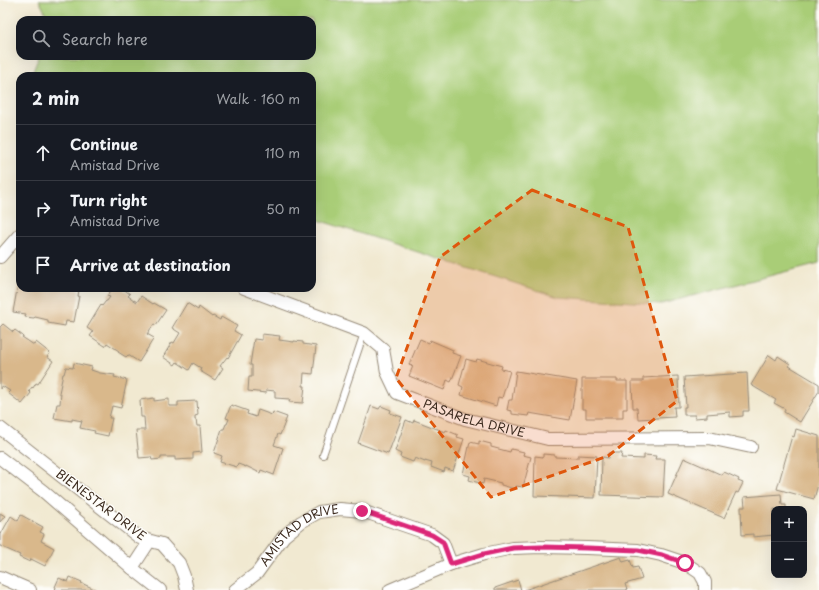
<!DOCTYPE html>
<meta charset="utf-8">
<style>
body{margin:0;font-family:"Playpen Sans",sans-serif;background:#242831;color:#f1f3f6}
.controls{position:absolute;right:12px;bottom:12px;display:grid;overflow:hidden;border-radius:8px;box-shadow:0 4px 16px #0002}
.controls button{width:36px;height:36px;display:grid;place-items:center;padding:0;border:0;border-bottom:1px solid #363941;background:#171b24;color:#f1f3f6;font:20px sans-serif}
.stop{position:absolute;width:12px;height:12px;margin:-9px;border:3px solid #db2777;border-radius:50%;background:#fff}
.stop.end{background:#db2777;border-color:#fff;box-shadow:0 1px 4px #0008}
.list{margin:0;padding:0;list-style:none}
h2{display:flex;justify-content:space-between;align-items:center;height:52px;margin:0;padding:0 16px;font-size:17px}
h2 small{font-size:13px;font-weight:400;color:#9ea1a6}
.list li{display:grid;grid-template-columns:26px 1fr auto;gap:12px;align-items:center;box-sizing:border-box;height:56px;padding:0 16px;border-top:1px solid #363941}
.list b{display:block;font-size:15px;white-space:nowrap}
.list p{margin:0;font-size:13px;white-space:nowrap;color:#9ea1a6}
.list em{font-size:13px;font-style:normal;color:#9ea1a6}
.icon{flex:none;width:22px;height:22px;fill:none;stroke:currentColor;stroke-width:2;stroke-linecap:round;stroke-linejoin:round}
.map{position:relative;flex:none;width:819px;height:590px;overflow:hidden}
.search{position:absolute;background:#171b24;box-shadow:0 4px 16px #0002;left:16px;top:16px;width:300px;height:44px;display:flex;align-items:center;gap:10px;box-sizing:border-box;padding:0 14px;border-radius:12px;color:#9ea1a6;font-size:15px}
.panel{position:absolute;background:#171b24;box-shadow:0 4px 16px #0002;left:16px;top:72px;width:300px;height:220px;border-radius:12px}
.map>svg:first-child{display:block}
</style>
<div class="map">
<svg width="819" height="590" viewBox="0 0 819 590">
<rect width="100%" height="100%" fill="#fdfcf7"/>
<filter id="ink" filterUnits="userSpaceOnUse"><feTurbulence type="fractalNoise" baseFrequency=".025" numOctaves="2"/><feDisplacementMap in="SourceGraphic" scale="8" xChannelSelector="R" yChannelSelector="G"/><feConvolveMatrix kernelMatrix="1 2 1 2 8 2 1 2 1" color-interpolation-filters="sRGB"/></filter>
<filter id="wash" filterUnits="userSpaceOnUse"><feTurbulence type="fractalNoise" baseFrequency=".012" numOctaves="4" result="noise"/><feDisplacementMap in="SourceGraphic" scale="16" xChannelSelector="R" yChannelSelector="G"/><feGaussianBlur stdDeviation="0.9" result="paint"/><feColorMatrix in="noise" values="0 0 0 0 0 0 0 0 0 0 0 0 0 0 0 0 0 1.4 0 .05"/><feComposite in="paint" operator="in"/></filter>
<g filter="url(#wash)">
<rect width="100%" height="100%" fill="#f1e9d1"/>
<!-- green -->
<path fill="#a9cd77" stroke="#727c4a" d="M 39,0 L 819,0 L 819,263 L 661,304 L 558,297 L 312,218 L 312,76 L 33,76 L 32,74 L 39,56 L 312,56 L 312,20 L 49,20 Z"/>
<g id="blocks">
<!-- building -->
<g fill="#d9b88b">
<path d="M 18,284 L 20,284 L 20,288 L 77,288 L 77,289 L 79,290 L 78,296 L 79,296 L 74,322 L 66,321 L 65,326 L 48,323 L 48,320 L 35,317 L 34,318 L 25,317 L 26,314 L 13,312 Z"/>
<path d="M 113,288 L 122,288 L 130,294 L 128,296 L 137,302 L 141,296 L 153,304 L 154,303 L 166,310 L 156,325 L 154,324 L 147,334 L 154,338 L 139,362 L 128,355 L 126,357 L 118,352 L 119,351 L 107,343 L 105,346 L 90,336 L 93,332 L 87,328 L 101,305 L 102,306 L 106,301 L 107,301 L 110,297 L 107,296 Z"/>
<path d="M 187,303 L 198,310 L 199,307 L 212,317 L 213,316 L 220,320 L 221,317 L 237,326 L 234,331 L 241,335 L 228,358 L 227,357 L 220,366 L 223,368 L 215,380 L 200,371 L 201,368 L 193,363 L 189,370 L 177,362 L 175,365 L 163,357 L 172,342 L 174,343 L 180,333 L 172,328 Z"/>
<path d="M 3,324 L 13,332 L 15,330 L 23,336 L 22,337 L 34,345 L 36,342 L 50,353 L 47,357 L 53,361 L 38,384 L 36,383 L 33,388 L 32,387 L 29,391 L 31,393 L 22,404 L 8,393 L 10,391 L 2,386 L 0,389 L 0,327 Z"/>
<path d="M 262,334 L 280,336 L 279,340 L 294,342 L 294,341 L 303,342 L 303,344 L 316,346 L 313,374 L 304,373 L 303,386 L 305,386 L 303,403 L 289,402 L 290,399 L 275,398 L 275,391 L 266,390 L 266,393 L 248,391 L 249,377 L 252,377 L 252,365 L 250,365 L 254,339 L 262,340 Z"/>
<path d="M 420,339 L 429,343 L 430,340 L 453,350 L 452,353 L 461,356 L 451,382 L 447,380 L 444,390 L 409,376 L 413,366 L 409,365 Z"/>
<path d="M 769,355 L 776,360 L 778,356 L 790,364 L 789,366 L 819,384 L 819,391 L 800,422 L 784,412 L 785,409 L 774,403 L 776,400 L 751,385 Z"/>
<path d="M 466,359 L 476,362 L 477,359 L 502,366 L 501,369 L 510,371 L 502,398 L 498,397 L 496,406 L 461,395 L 463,387 L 459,385 Z"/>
<path d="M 74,363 L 92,367 L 91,370 L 100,373 L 115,375 L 114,377 L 127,380 L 121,408 L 112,406 L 109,418 L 112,418 L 108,436 L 94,433 L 95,431 L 80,428 L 82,421 L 72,419 L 72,421 L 54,418 L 57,404 L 60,404 L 61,393 L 59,393 L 63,374 L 64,374 L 66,367 L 73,368 Z"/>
<path d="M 516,371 L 577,381 L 570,420 L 529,413 L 528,416 L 512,414 L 512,411 L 507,410 L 509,400 L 512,400 Z"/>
<path d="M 747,373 L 749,411 L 743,411 L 743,416 L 730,417 L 730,412 L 707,414 L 707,417 L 695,418 L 695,415 L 684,415 L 684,407 L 686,407 L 684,377 Z"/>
<path d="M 678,376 L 679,407 L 674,407 L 675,417 L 638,419 L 637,408 L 633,408 L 632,381 L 643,381 L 643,378 Z"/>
<path d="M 582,379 L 617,379 L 617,381 L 627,381 L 627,409 L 623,409 L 623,418 L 586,418 L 586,409 L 582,409 Z"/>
<path d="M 154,398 L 154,401 L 169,399 L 169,406 L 178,406 L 178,402 L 197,401 L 198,415 L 195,416 L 195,420 L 196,420 L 197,426 L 200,426 L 202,452 L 193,453 L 193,459 L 175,460 L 175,457 L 161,457 L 161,459 L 152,460 L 151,457 L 139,458 L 136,430 L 145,430 L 144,417 L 141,417 L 140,400 Z"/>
<path d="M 231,405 L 248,411 L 247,414 L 256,417 L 258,410 L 272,415 L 273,412 L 287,417 L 280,435 L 278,434 L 274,445 L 283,448 L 274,475 L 261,470 L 260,473 L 246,466 L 246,467 L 238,464 L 237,467 L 220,462 L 222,456 L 214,453 L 222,429 L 224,429 L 226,424 L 227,424 L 229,419 L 226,418 Z"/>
<path d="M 371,406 L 379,409 L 381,406 L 391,410 L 390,413 L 402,417 L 388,454 L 358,443 Z"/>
<path d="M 406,420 L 413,423 L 414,420 L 445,432 L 446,430 L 458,435 L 457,437 L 464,439 L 453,471 L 445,468 L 444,472 L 431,467 L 432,463 L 425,461 L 425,462 L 415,458 L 413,462 L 400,457 L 401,454 L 395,451 Z"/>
<path d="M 796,429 L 819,436 L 819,481 L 814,499 L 777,489 L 792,436 L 794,437 Z"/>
<path d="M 479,441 L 491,444 L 491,447 L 510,452 L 511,449 L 524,452 L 523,455 L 531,457 L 523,487 L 516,486 L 515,489 L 501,485 L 501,483 L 484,479 L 483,484 L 469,480 L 470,476 L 463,474 L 470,442 L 479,444 Z"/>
<path d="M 608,453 L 622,453 L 621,458 L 644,459 L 644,455 L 656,456 L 655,459 L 665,459 L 663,497 L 601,495 L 602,457 L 608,458 Z"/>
<path d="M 543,454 L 555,455 L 555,457 L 578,458 L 578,455 L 597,456 L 595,498 L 534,496 L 535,456 L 543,457 Z"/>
<path d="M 684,458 L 722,475 L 724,472 L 739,479 L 738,481 L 743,483 L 738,493 L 736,492 L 724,518 L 668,494 Z"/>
<path d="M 781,494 L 782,505 L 786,505 L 786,509 L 774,509 L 774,535 L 753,537 L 753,534 L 742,535 L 741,507 L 745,507 L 744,497 Z"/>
<path d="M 0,513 L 5,516 L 0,522 Z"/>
<path d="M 21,515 L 43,527 L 40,532 L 44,534 L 41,541 L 54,548 L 45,566 L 31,559 L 30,562 L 19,557 L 20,555 L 0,546 L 0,533 L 1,534 L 11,516 L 18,521 Z"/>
<path d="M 621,557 L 623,562 L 630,560 L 633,568 L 638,567 L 642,579 L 625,584 L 627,590 L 524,590 Z"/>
<path d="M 70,577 L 82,582 L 81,583 L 97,590 L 55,590 L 56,587 L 55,587 L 59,578 L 68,582 Z"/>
<path d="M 518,580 L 521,590 L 495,590 L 495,588 Z"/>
</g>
</g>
</g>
<g filter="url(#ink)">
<use href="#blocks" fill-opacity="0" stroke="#968a78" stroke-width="1"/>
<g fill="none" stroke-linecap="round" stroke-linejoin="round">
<defs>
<path id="service" d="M 323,455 L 364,333"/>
<g id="minor">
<path d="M 0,257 L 20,234"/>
<path id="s1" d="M 244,288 L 364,333 L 383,349 L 387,372 L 397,393 L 465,419 L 548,439 L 709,438 L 751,447"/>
<path d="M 0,428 L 140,538 L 162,544 L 179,563 L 184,576 L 187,590"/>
<path d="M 0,458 L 43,491 L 132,568 L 160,590"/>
<path d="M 132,568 L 149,542"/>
<path d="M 0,577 L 30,590"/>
<path id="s2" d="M 235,590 L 257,573 L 284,536 L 301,522 L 319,512 L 340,509 L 362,511 L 432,535 L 443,543 L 451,564"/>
<path d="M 390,590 L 451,564 L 484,554 L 513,548 L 541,547 L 587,548 L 638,550 L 661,555 L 685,563 L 700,573 L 705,582 L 705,590"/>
</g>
</defs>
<!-- service casing -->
<use href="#service" stroke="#968a78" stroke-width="8"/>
<!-- minor casing -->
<use href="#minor" stroke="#968a78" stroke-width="14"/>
<!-- service -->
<use href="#service" stroke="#fff" stroke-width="6"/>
<!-- minor -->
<use href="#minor" stroke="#fff" stroke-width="12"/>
</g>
</g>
<g fill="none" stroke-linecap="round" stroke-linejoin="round" filter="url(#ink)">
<!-- route -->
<path stroke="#db2777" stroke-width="5" d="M 362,511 L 432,535 L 443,542 L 451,564 L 484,554 L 513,548 L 541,547 L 587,548 L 638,550 L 662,555 L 685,563"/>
</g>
<!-- marked area -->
<path fill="#df570d" fill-opacity="0.2" stroke="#df570d" stroke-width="3" stroke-dasharray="8 5" stroke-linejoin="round" d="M 532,190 L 628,227 L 677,401 L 608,456 L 491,497 L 396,378 L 440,257 Z"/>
<g text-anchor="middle" stroke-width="3" stroke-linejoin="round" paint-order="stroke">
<!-- street labels -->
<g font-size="12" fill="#3b2a1e" stroke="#fdfcf7">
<text dy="4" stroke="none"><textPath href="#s1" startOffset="281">PASARELA DRIVE</textPath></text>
<text transform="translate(101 505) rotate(37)" y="4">BIENESTAR DRIVE</text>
<text dy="4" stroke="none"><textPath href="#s2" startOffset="87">AMISTAD DRIVE</textPath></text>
</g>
</g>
</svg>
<div class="controls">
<button>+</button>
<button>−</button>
</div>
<div class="stop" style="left:685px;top:563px"></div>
<div class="stop end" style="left:362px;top:511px"></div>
<div class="search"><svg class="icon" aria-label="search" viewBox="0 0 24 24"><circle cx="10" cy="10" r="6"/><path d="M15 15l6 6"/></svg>Search here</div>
<section class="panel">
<h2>2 min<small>Walk · 160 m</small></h2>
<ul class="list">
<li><svg class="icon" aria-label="ahead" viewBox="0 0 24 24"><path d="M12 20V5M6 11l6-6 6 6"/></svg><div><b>Continue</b><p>Amistad Drive</p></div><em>110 m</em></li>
<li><svg class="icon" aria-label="right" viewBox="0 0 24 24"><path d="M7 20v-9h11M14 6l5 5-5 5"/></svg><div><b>Turn right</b><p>Amistad Drive</p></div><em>50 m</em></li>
<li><svg class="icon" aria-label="arrive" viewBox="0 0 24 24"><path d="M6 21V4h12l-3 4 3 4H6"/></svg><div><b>Arrive at destination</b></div></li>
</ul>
</section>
</div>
